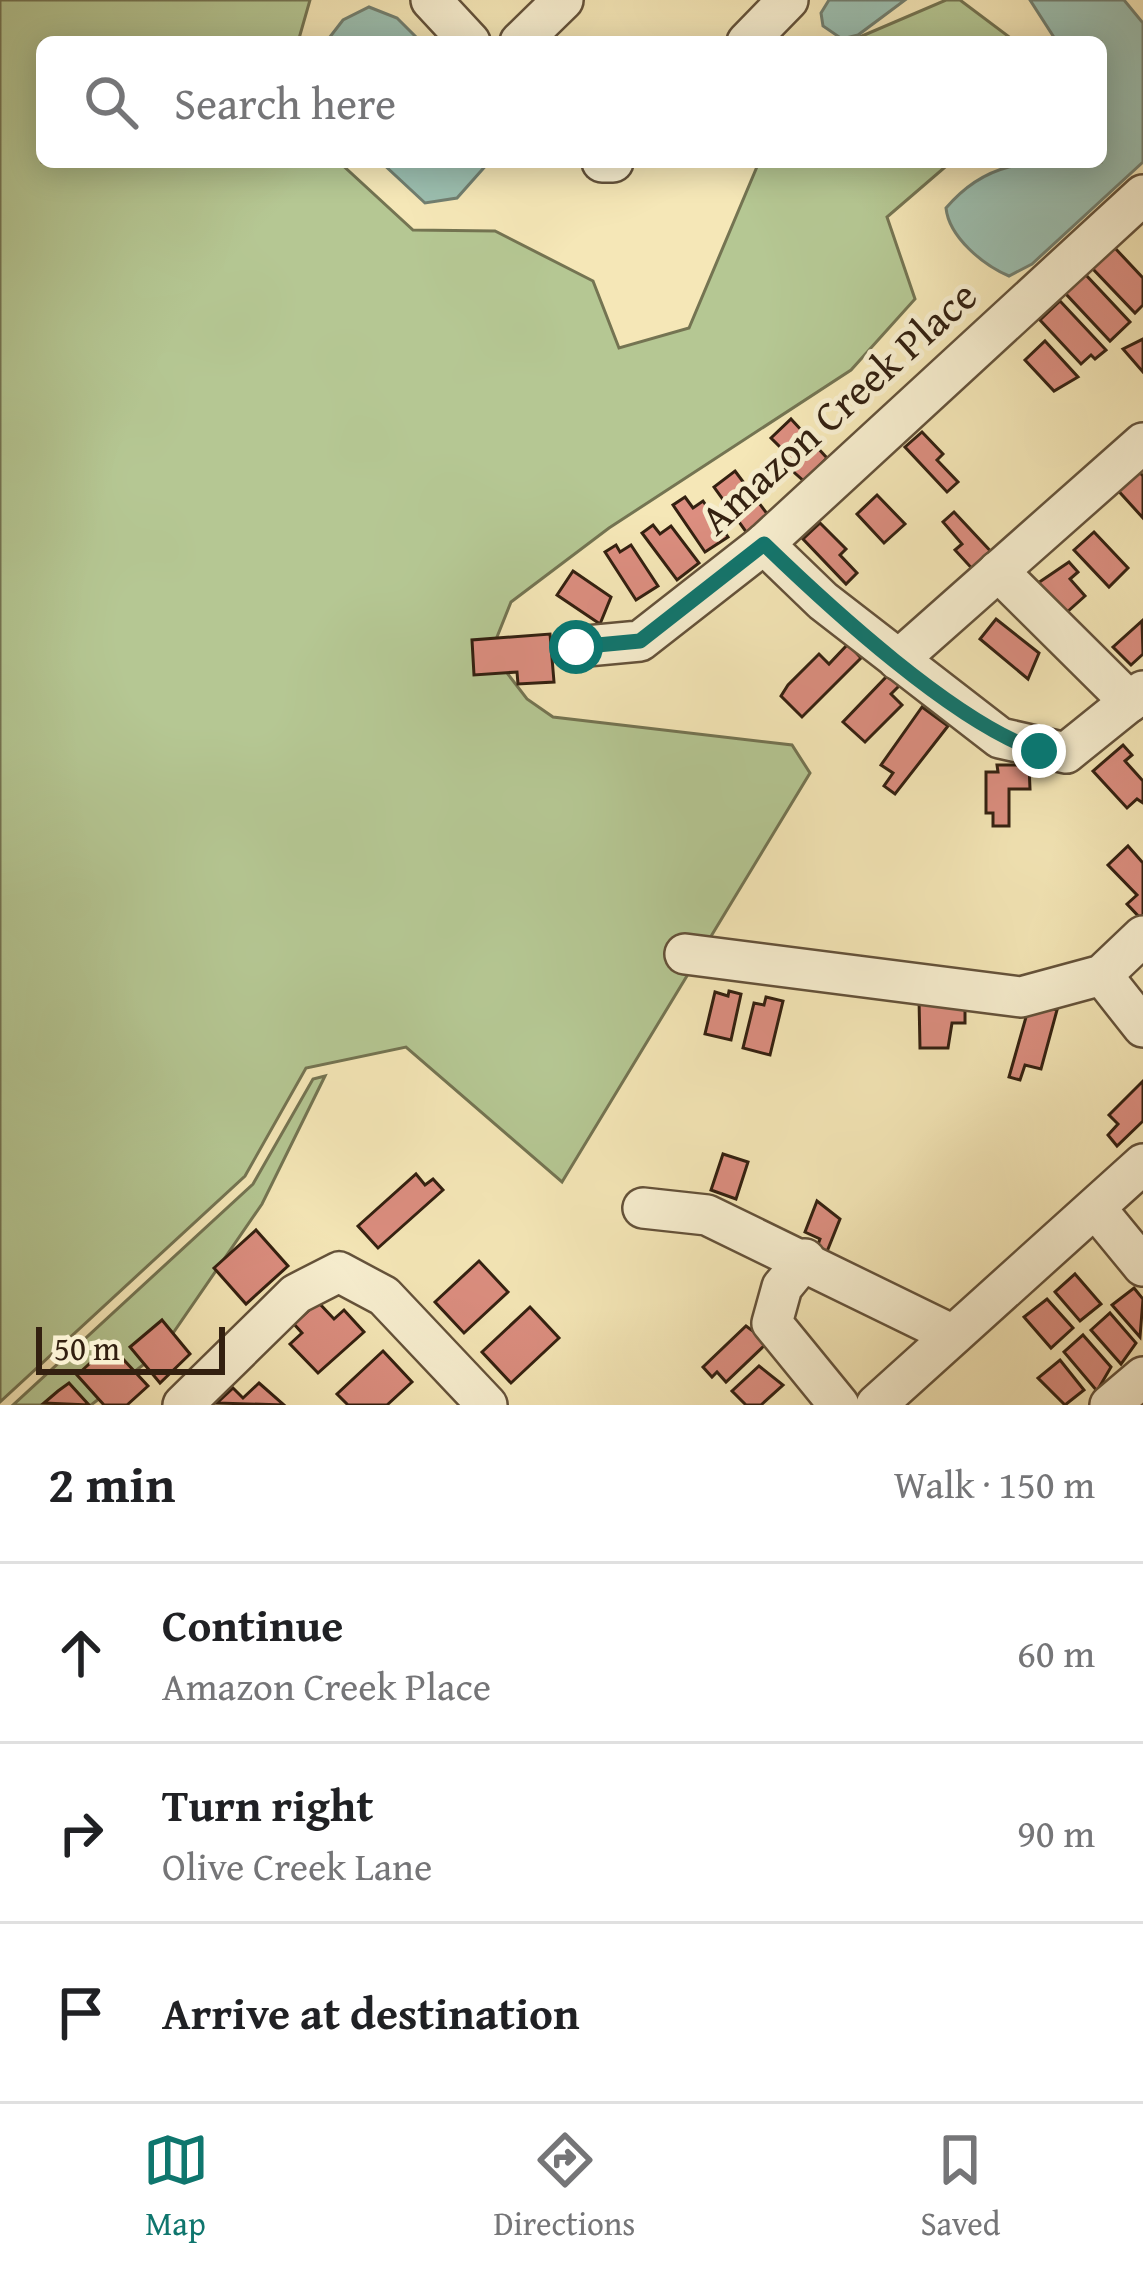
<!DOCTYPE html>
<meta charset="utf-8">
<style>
body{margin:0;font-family:"Gentium Book Plus",serif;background:#f2f2f2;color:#202124}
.scale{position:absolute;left:36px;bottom:30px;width:189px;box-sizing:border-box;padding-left:12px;border:6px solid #332010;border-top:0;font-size:33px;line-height:42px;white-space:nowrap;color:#332010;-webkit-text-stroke:9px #f8efd0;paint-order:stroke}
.stop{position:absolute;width:36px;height:36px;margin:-27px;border:9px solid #0f766e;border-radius:50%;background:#fff}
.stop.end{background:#0f766e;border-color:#fff;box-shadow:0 3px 12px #0008}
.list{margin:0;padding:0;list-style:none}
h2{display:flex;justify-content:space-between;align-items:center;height:156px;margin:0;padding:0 48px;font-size:51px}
h2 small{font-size:39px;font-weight:400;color:#757577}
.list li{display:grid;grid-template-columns:78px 1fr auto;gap:36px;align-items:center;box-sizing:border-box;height:180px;padding:0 48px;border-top:3px solid #e0e0e0}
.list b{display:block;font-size:45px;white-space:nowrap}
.list p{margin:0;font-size:39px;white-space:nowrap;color:#757577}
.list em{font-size:39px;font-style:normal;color:#757577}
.icon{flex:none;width:66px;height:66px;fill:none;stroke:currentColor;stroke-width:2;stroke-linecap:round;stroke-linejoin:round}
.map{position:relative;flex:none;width:1143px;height:1405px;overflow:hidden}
.search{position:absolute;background:#fff;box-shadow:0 6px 30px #0003;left:36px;right:36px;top:36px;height:132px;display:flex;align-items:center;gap:30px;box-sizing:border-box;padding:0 42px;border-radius:18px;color:#757577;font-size:45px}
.sheet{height:696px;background:#fff}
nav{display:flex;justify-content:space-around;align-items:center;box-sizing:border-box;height:168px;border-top:3px solid #e0e0e0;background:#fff;font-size:33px;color:#757577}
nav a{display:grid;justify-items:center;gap:6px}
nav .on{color:#0f766e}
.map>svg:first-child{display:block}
</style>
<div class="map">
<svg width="1143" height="1405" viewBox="0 0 1143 1405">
<rect width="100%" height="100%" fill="#f5e7b7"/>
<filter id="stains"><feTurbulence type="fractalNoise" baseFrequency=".00167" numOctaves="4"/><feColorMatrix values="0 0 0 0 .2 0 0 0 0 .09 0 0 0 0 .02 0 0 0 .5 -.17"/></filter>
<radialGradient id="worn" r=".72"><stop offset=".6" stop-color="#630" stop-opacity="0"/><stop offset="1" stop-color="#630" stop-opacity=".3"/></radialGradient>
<!-- green -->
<g fill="#b5c793" stroke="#747452" stroke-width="3">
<path d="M 0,0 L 310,0 L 298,42 L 42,42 L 42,162 L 339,162 L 413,230 L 495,231 L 593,281 L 619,348 L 689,328 L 759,162 L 951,162 L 887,217 L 915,299 L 851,370 L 609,528 L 511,602 L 491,652 L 527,699 L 553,717 L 792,745 L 810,773 L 562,1182 L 406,1047 L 306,1068 L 245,1176 L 0,1402 Z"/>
<path d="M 946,0 L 960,0 L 1016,42 L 848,42 Z"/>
<path d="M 325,1076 L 262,1204 L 160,1352 L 91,1405 L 13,1405 L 253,1184 L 313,1079 Z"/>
</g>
<!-- water -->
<g fill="#9cbfb0" stroke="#727f70" stroke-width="3">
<path d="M 829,0 L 905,0 L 858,35 L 842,39 L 823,26 L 821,13 Z"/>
<path d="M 1030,0 L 1124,0 L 1143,23 L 1143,162 L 1032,264 L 1009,276 C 983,265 949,237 946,208 C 991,155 1038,162 1101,162 L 1101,42 L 1057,42 Z"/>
<path d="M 369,7 L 397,18 L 421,42 L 326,42 L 343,20 Z"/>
<path d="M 381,162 L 489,162 L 457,198 L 425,203 Z"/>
</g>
<!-- building -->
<g fill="#dc8e80" stroke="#332010" stroke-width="3">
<path d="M 1114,247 L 1143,278 L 1143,305 L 1135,313 L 1092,268 Z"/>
<path d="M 1085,274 L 1130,322 L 1110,341 L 1065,293 Z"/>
<path d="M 1060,301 L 1106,350 L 1095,359 L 1091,355 L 1081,364 L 1040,320 Z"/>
<path d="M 1143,339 L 1143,372 L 1123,349 Z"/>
<path d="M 1045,341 L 1078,377 L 1054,391 L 1025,360 Z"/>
<path d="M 791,419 L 827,458 L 819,466 L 829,478 L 815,491 L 778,458 L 785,452 L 771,438 Z"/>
<path d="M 922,432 L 943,454 L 937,460 L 958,482 L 947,492 L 905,447 Z"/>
<path d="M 1135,467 L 1143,476 L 1143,518 L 1114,486 Z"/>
<path d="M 735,471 L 774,523 L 752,540 L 714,487 Z"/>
<path d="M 877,495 L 905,524 L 884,543 L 857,514 Z"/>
<path d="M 685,497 L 693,508 L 703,501 L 728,537 L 705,552 L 673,505 Z"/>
<path d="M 954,512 L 996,557 L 977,574 L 955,550 L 962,544 L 943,522 Z"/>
<path d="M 820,523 L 846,549 L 840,555 L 857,573 L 846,584 L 803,539 Z"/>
<path d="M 653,525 L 660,534 L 671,526 L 699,563 L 677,580 L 642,533 Z"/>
<path d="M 1094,532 L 1128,568 L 1109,587 L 1074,550 Z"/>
<path d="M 616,545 L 620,552 L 631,545 L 658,586 L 636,600 L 605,552 Z"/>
<path d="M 1069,562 L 1078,572 L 1070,579 L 1085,596 L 1066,613 L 1038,583 Z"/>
<path d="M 573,571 L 611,597 L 600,624 L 557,595 Z"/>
<path d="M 996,619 L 1039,653 L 1028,679 L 980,639 Z"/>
<path d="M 1142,621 L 1143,654 L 1131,665 L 1113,647 Z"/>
<path d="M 550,634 L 554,682 L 518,684 L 517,672 L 474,675 L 472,640 Z"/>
<path d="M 848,644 L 861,658 L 802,717 L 781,696 L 788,685 L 819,654 L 829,664 Z"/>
<path d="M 889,674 L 900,685 L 891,694 L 902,705 L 865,742 L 843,722 Z"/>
<path d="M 922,707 L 948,726 L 895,794 L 884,786 L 893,773 L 881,765 Z"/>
<path d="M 1123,745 L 1132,755 L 1125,761 L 1143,781 L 1143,803 L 1137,799 L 1127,808 L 1093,771 Z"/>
<path d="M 997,765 L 1029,765 L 1030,789 L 1009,789 L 1009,826 L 993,826 L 993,813 L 986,813 L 986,772 L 998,772 Z"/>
<path d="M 1128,846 L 1143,863 L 1143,921 L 1127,904 L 1137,895 L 1108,865 Z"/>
<path d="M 729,991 L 741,994 L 731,1040 L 705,1034 L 715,992 L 728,996 Z"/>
<path d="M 766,997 L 783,1001 L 770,1055 L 743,1048 L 754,1003 L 764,1005 Z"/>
<path d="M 919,998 L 965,998 L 965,1023 L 952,1023 L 948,1048 L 920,1048 Z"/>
<path d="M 1030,1003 L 1057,1010 L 1041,1069 L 1025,1065 L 1020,1080 L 1009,1077 Z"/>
<path d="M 1143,1081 L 1143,1121 L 1117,1146 L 1108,1135 L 1118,1124 L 1109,1115 Z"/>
<path d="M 723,1154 L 748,1162 L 736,1199 L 711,1190 Z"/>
<path d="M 416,1174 L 425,1185 L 433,1179 L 443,1190 L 378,1248 L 358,1226 Z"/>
<path d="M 817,1201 L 840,1219 L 826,1254 L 816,1250 L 820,1239 L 805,1232 Z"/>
<path d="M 256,1230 L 288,1266 L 246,1304 L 214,1268 Z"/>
<path d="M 479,1261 L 508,1292 L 464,1333 L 435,1302 Z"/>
<path d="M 1075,1274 L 1101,1304 L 1080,1321 L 1055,1292 Z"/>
<path d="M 1134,1288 L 1143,1299 L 1140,1337 L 1112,1305 Z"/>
<path d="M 1047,1299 L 1073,1328 L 1051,1348 L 1024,1317 Z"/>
<path d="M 318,1302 L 334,1319 L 344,1310 L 364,1332 L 318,1373 L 290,1344 L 302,1333 L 294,1324 Z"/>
<path d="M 530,1307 L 559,1338 L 511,1383 L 482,1352 Z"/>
<path d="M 1110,1313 L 1136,1343 L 1121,1364 L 1091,1330 Z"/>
<path d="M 162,1320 L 190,1354 L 160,1383 L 130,1347 Z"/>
<path d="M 746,1326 L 768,1342 L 726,1382 L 717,1372 L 712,1377 L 703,1367 Z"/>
<path d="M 1083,1335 L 1111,1367 L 1097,1391 L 1064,1352 Z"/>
<path d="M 110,1345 L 148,1386 L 127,1405 L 104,1405 L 77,1375 Z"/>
<path d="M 383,1351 L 412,1382 L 387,1405 L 348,1405 L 337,1394 Z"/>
<path d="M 1060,1360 L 1084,1390 L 1065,1405 L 1038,1378 Z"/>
<path d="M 759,1366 L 783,1385 L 761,1405 L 746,1405 L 732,1391 Z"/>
<path d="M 69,1383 L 89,1405 L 44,1403 L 58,1391 Z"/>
<path d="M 259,1383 L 284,1405 L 217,1403 L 233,1388 L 243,1398 Z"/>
</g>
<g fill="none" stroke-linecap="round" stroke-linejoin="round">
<defs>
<g id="minor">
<path d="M 431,0 L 470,42"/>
<path d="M 520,42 L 563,0"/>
<path d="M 747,42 L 788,0"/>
<path d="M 602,162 L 613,162"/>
<path d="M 764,544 L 823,601 L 1000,738 L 1066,753 L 1143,691"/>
<path d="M 998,571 L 1130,702"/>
<path d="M 576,647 L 640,641 L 764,544 L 1143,195"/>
<path d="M 898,660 L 1143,443"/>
<path d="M 685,954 L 1021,997 L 1102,975 L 1143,936"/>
<path d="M 1102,975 L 1143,1027"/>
<path d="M 643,1208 L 707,1215 L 953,1335"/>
<path d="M 1097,1210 L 1143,1266"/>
<path d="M 805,1259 L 782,1287 L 772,1323 L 839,1405"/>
<path d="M 183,1405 L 296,1294 L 339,1272 L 384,1296 L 487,1405"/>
<path d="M 876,1405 L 1143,1164"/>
<path d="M 1110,1405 L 1143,1377"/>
</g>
</defs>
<!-- minor casing -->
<use href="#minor" stroke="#64523a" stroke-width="44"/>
<!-- minor -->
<use href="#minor" stroke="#f8efd0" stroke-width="39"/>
</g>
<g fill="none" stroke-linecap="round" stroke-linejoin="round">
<!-- route -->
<path stroke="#0f766e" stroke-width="15" d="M 576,647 L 640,641 L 764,544 C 829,607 956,724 1039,751"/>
</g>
<g text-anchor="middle" stroke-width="10" stroke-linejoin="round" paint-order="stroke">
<!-- street labels -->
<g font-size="42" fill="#332010" stroke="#f8efd0">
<text transform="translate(838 407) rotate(-42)" y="15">Amazon Creek Place</text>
</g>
</g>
<rect width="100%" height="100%" filter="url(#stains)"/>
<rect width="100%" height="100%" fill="url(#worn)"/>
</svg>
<div class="scale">50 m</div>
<div class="stop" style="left:576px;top:647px"></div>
<div class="stop end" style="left:1039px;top:751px"></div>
<div class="search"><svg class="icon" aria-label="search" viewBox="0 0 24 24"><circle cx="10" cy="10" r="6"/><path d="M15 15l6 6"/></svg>Search here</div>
</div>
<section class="sheet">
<h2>2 min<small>Walk · 150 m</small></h2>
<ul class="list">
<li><svg class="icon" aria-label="ahead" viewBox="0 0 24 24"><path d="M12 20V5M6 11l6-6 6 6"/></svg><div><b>Continue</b><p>Amazon Creek Place</p></div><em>60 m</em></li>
<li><svg class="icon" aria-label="right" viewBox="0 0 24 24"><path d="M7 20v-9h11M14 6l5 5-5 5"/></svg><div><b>Turn right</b><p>Olive Creek Lane</p></div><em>90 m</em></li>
<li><svg class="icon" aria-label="arrive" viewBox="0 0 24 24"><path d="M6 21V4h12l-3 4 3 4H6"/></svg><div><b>Arrive at destination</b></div></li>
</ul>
</section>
<nav>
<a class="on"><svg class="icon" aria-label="map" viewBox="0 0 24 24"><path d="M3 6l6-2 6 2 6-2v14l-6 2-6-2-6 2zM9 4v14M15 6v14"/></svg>Map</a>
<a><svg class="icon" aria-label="directions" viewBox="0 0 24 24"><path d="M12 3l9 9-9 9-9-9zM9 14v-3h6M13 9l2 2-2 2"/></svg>Directions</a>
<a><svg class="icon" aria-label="saved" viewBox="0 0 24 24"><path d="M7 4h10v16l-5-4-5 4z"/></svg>Saved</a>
</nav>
